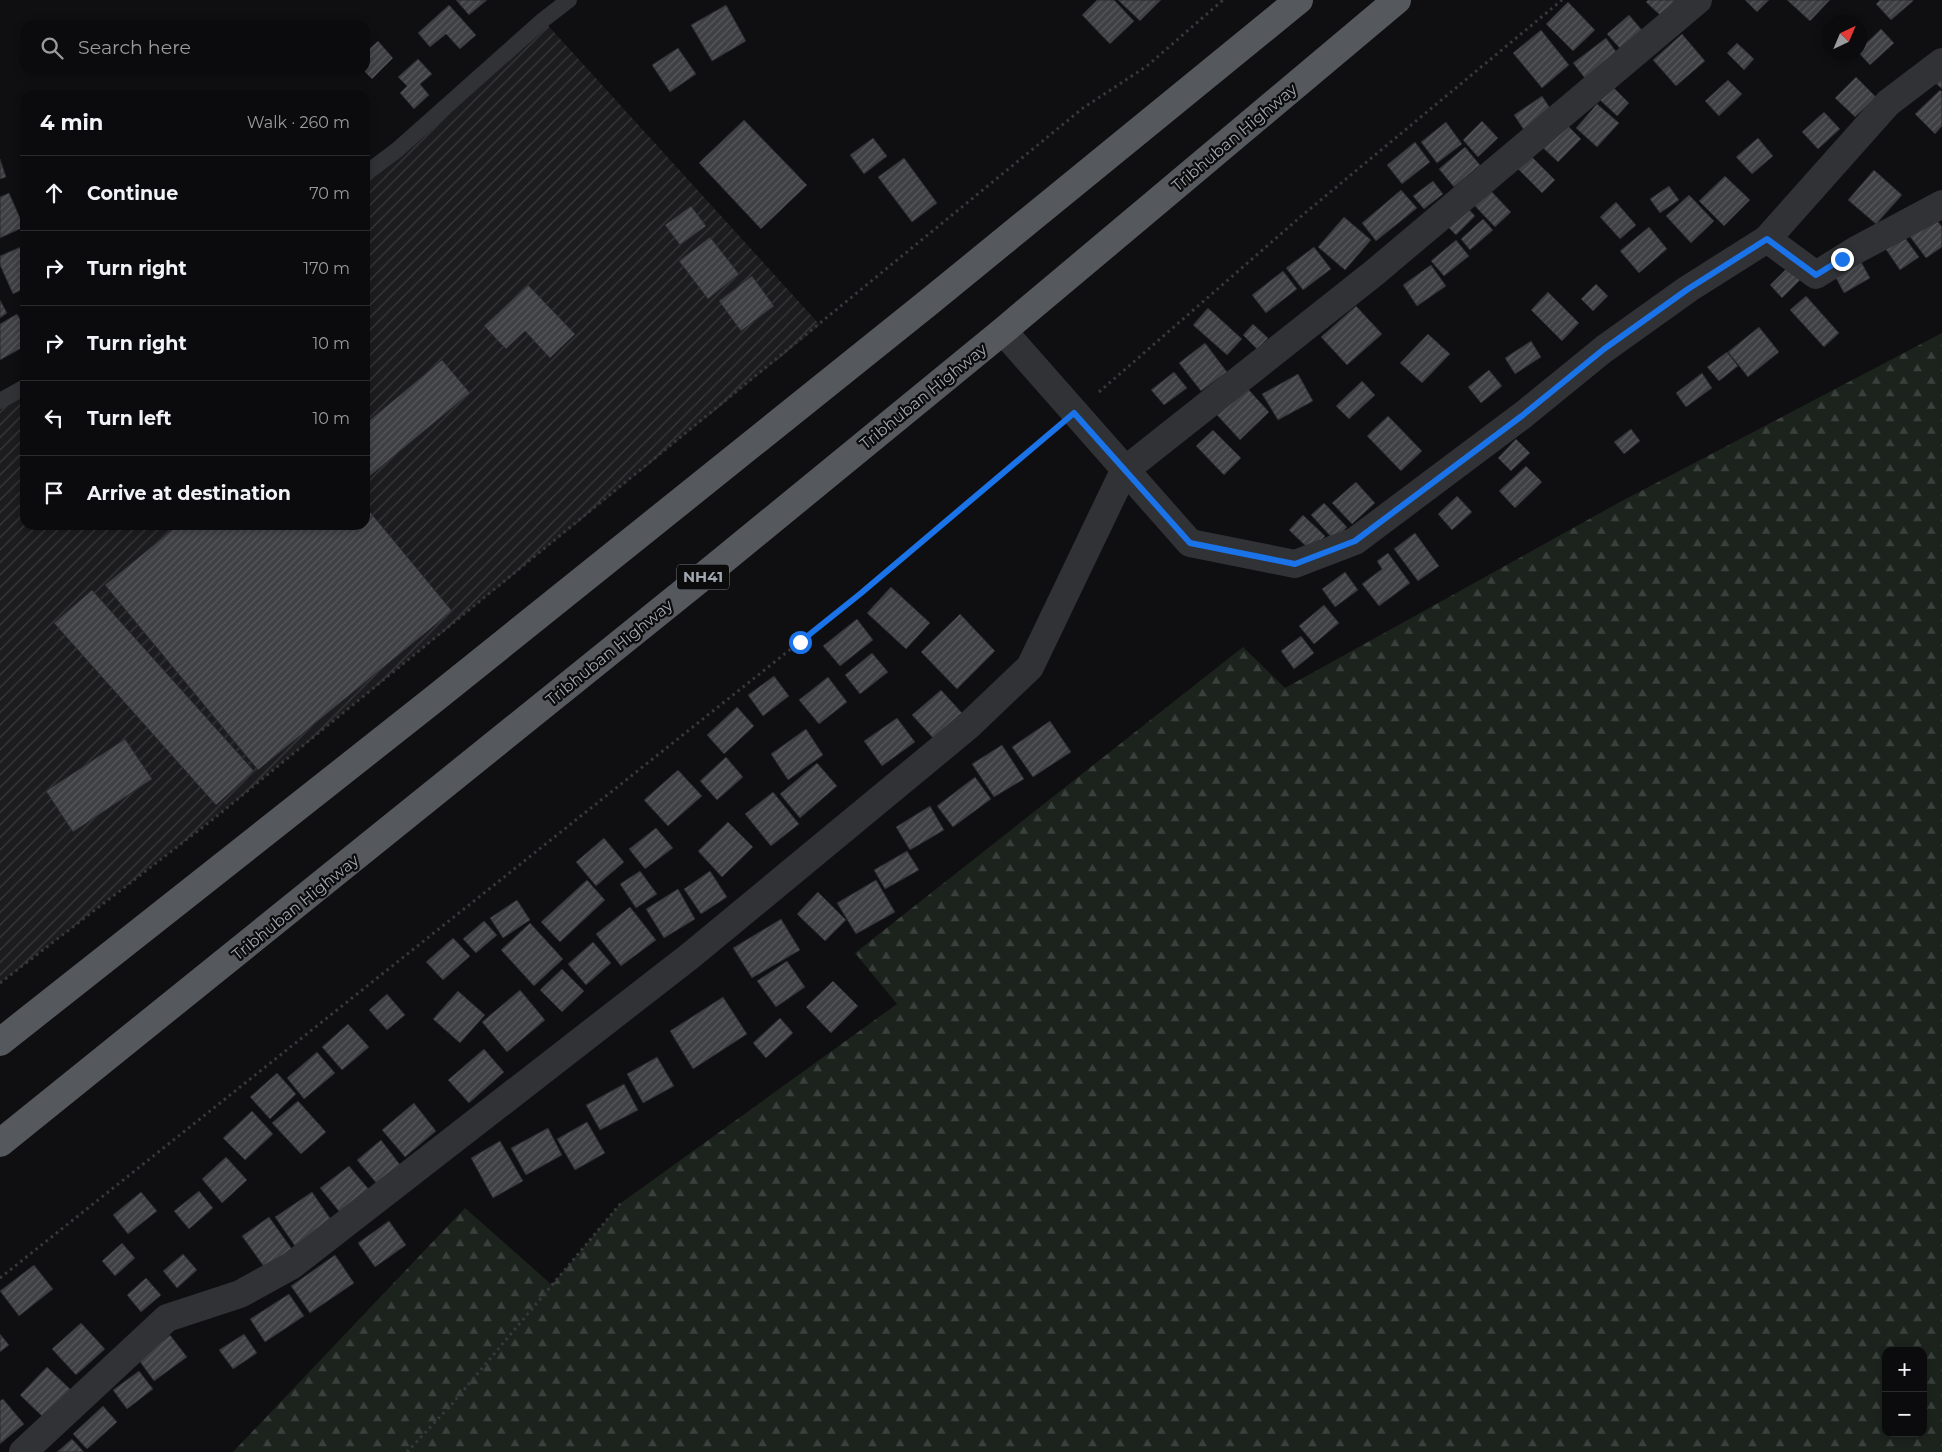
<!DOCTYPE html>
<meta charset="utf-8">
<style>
body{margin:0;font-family:Montserrat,sans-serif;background:#141416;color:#f1f3f6}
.controls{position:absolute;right:15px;bottom:15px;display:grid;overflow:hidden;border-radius:10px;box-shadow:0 2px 8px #0003}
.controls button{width:45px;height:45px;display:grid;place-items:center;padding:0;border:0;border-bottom:1px solid #2b2b2e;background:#0b0b0d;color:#f1f3f6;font:25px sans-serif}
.compass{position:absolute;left:1822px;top:15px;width:45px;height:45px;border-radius:50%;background:#0b0b0d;box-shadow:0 2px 8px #0003;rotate:44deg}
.stop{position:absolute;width:15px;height:15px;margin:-11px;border:4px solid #1a73e8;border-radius:50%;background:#fff}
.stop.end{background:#1a73e8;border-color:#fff;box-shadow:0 1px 5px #0008}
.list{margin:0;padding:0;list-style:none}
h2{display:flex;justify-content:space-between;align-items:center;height:65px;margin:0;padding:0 20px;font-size:21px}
h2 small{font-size:16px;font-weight:400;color:#9a9b9d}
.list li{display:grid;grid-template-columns:32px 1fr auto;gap:15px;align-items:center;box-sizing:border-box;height:75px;padding:0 20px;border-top:1px solid #2b2b2e}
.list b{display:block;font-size:19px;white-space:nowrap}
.list em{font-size:16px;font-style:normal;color:#9a9b9d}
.icon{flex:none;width:28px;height:28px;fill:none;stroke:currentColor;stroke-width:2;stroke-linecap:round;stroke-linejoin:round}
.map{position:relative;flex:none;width:1942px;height:1452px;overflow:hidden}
.search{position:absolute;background:#0b0b0d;box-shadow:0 2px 8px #0003;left:20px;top:20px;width:350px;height:55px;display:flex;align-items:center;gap:12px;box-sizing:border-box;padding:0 18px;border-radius:15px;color:#9a9b9d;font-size:19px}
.panel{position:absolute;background:#0b0b0d;box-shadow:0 2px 8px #0003;left:20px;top:90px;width:350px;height:440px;border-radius:15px}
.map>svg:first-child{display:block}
</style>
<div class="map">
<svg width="1942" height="1452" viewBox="0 0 1942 1452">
<defs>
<pattern id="industrial-furrows" width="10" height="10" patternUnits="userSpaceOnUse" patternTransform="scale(1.25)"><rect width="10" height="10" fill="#1c1c1e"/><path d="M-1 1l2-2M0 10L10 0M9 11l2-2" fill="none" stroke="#3a3a3c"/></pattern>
<pattern id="forest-firs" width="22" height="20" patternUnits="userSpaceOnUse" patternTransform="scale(1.25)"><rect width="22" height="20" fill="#1c231d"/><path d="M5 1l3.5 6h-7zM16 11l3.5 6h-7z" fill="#3a403b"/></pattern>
<pattern id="building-hatch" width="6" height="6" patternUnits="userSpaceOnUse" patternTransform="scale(1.25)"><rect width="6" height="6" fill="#3e4044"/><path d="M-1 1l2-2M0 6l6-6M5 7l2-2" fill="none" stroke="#57595d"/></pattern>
</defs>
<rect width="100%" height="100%" fill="#0f0f11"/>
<!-- industrial -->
<path fill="url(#industrial-furrows)" d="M 543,20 L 820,325 L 212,820 L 0,983 L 0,401 L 25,387 L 25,525 L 365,525 L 365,174 Z"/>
<!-- forest -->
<path fill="url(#forest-firs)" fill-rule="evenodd" d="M 1942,333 L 1942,1452 L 233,1452 L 465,1208 L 552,1285 L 621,1203 L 897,1004 L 855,953 L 1243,647 L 1285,688 L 1620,502 ZM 1886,1351 L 1923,1351 L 1923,1433 L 1886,1433 Z"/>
<!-- building -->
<g fill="url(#building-hatch)" stroke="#2a2a2d">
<path d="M 456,0 L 487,0 L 469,15 Z"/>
<path d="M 1097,0 L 1114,0 L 1134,21 L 1110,44 L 1082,15 Z"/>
<path d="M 1118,0 L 1161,0 L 1140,21 Z"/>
<path d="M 1648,0 L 1676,0 L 1661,16 L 1646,2 Z"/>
<path d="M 1745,0 L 1769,0 L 1757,12 Z"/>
<path d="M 1787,0 L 1830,0 L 1810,21 Z"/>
<path d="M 1880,0 L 1913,0 L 1913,1 L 1891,20 L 1876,4 Z"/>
<path d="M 1568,2 L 1595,30 L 1573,51 L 1546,24 Z"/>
<path d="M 449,5 L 476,35 L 460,49 L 446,34 L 430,47 L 418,33 Z"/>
<path d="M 726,5 L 746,41 L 712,61 L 691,25 Z"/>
<path d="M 1629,15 L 1647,36 L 1626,55 L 1607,34 Z"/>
<path d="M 1881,29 L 1894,43 L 1870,65 L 1858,52 L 1860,49 Z"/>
<path d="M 1541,30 L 1569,65 L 1542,88 L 1513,53 Z"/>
<path d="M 1682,34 L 1705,61 L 1676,86 L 1653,60 Z"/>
<path d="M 1606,38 L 1620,57 L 1588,82 L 1573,63 Z"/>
<path d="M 378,41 L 393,58 L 372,79 L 363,70 L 365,70 L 365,53 Z"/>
<path d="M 1737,43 L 1754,59 L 1744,70 L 1727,53 Z"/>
<path d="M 678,48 L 696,74 L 670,92 L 652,65 Z"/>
<path d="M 418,59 L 432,74 L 420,84 L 429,95 L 414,109 L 400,93 L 407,86 L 398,77 Z"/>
<path d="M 1942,72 L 1942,89 L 1931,79 Z"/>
<path d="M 1856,77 L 1876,97 L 1855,117 L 1835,98 Z"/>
<path d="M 1728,80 L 1742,94 L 1719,116 L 1705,101 Z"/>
<path d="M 1611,85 L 1629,103 L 1617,116 L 1598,98 Z"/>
<path d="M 1940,90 L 1942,92 L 1942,126 L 1935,134 L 1915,114 Z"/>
<path d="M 1542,96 L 1554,114 L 1526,133 L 1514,115 Z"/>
<path d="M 1597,104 L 1619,123 L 1597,147 L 1576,128 Z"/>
<path d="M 1824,112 L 1840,129 L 1818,149 L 1802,132 Z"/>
<path d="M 1561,119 L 1581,139 L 1558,162 L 1538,143 Z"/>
<path d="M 744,120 L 807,185 L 761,229 L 699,163 Z"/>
<path d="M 1482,121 L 1498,138 L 1478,157 L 1463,140 Z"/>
<path d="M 1446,122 L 1462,144 L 1437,163 L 1421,142 Z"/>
<path d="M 873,138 L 887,156 L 864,174 L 850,155 Z"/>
<path d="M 1758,138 L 1773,156 L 1752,174 L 1736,157 Z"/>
<path d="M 1415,142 L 1430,162 L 1402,184 L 1387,165 Z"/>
<path d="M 1465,147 L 1480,165 L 1454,187 L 1439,169 Z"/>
<path d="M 1529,154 L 1555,180 L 1542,193 L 1516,167 Z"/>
<path d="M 904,158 L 937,203 L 912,222 L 878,177 Z"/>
<path d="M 0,159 L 6,177 L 0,179 Z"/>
<path d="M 1874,170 L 1902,195 L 1876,224 L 1848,200 Z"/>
<path d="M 1725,176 L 1750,200 L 1724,226 L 1699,201 Z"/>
<path d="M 1433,181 L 1443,194 L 1424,209 L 1413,196 Z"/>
<path d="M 1669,186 L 1679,200 L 1660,213 L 1650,199 Z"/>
<path d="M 1488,188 L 1511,212 L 1495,227 L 1472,203 Z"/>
<path d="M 1401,190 L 1417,208 L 1376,241 L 1362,223 Z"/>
<path d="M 9,193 L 24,227 L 0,238 L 0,197 Z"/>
<path d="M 1689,195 L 1714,221 L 1691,243 L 1666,216 Z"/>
<path d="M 1616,202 L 1636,225 L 1620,239 L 1600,217 Z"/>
<path d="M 1465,205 L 1475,216 L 1456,235 L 1445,224 Z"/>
<path d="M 691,206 L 706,226 L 680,245 L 665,225 Z"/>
<path d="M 1934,216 L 1942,227 L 1942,247 L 1926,258 L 1908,234 Z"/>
<path d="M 1344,217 L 1371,240 L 1345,270 L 1318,247 Z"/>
<path d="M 1483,219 L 1493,230 L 1470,250 L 1461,239 Z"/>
<path d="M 1649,227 L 1667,249 L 1639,273 L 1620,251 Z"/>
<path d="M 1903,235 L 1919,257 L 1900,270 L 1885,248 Z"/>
<path d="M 710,237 L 739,274 L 708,299 L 679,261 Z"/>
<path d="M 1456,240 L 1469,256 L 1444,276 L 1431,261 Z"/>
<path d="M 25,245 L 25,288 L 13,294 L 0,265 L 0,256 Z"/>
<path d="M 1314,247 L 1331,269 L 1303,290 L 1286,268 Z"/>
<path d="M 1860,260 L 1870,278 L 1844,293 L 1834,274 Z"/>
<path d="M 1431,265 L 1446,286 L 1417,306 L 1403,285 Z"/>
<path d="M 1789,266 L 1801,279 L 1782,298 L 1770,285 Z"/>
<path d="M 1283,271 L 1297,289 L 1266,313 L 1252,295 Z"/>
<path d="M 752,276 L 774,306 L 741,331 L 719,301 Z"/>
<path d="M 1596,284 L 1608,296 L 1593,311 L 1581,299 Z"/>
<path d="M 528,285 L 575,334 L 550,358 L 525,331 L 506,349 L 484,326 Z"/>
<path d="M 1548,292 L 1579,323 L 1562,341 L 1531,310 Z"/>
<path d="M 1806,296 L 1839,333 L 1824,347 L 1790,310 Z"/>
<path d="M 0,300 L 7,313 L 0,318 Z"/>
<path d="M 1356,306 L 1382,334 L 1347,365 L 1321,337 Z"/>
<path d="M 1208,308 L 1242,339 L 1227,355 L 1193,325 Z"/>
<path d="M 17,314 L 25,328 L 25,346 L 0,360 L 0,324 Z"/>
<path d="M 1253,324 L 1268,338 L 1257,349 L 1243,335 Z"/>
<path d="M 1759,327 L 1779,352 L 1748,377 L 1728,352 Z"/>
<path d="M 1428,334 L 1450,354 L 1422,383 L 1400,363 Z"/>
<path d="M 1531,341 L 1541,357 L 1515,374 L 1505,358 Z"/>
<path d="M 1205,343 L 1227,372 L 1201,391 L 1179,363 Z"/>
<path d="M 1727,352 L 1738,366 L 1719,381 L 1707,367 Z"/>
<path d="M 442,360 L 470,393 L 365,480 L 365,424 Z"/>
<path d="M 1489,370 L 1502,386 L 1481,403 L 1468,387 Z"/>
<path d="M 1174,372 L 1187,388 L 1164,405 L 1151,390 Z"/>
<path d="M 1702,373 L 1712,388 L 1686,407 L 1676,393 Z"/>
<path d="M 1298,374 L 1313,401 L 1278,420 L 1262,394 Z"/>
<path d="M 1362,381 L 1375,395 L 1349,419 L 1336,406 Z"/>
<path d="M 1247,388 L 1269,412 L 1240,440 L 1217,415 Z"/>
<path d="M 1388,416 L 1422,451 L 1401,471 L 1367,436 Z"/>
<path d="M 1631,429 L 1640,441 L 1624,454 L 1614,442 Z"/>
<path d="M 1213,430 L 1241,458 L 1224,475 L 1196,446 Z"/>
<path d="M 1516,439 L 1530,453 L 1511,471 L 1498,458 Z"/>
<path d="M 1526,466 L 1542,482 L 1515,508 L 1499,491 Z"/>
<path d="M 1356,482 L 1375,503 L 1352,524 L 1332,503 Z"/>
<path d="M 1457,496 L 1472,512 L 1452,530 L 1438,514 Z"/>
<path d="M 1324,503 L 1347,527 L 1334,540 L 1311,515 Z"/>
<path d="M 365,506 L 452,611 L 258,770 L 105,585 L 178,525 L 365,525 Z"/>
<path d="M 1303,515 L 1325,536 L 1311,551 L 1289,530 Z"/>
<path d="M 1415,533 L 1439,566 L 1418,581 L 1394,549 Z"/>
<path d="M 1388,553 L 1410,583 L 1379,606 L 1362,584 L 1382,569 L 1377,561 Z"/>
<path d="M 1345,572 L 1358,590 L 1335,607 L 1322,589 Z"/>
<path d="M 891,587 L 930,623 L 906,649 L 867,613 Z"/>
<path d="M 92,590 L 254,771 L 216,805 L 54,623 Z"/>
<path d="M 1324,605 L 1339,623 L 1314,644 L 1299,626 Z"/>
<path d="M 960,614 L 995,651 L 957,689 L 921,652 Z"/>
<path d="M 857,619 L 873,640 L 840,666 L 823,646 Z"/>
<path d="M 1301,636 L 1314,653 L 1294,669 L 1281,651 Z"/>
<path d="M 872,653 L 888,672 L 860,694 L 845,675 Z"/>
<path d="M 774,676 L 789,696 L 763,716 L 748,695 Z"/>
<path d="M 828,677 L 847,702 L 819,724 L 799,700 Z"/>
<path d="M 941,690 L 962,713 L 933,738 L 912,715 Z"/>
<path d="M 737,707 L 754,726 L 724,754 L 707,735 Z"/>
<path d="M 897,718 L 915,742 L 882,766 L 864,741 Z"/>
<path d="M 1050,721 L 1071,752 L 1033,777 L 1012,747 Z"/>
<path d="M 806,729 L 823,755 L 788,780 L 771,754 Z"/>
<path d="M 125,739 L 152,779 L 73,832 L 46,791 Z"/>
<path d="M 1002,745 L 1024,779 L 994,797 L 972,764 Z"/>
<path d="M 726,757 L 743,777 L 717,800 L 700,781 Z"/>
<path d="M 817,763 L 837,786 L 800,818 L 780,794 Z"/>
<path d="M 678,770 L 702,796 L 668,826 L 644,800 Z"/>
<path d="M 975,777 L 991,799 L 953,827 L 937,806 Z"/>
<path d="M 773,792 L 799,824 L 771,846 L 745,814 Z"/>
<path d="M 930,806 L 944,830 L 910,850 L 896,827 Z"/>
<path d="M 728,822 L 753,847 L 722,877 L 698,851 Z"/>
<path d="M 656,828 L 673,848 L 645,869 L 629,849 Z"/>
<path d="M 604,838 L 624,862 L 596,886 L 576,862 Z"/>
<path d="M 907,851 L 919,870 L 885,889 L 874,870 Z"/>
<path d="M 640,871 L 657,894 L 636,908 L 620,884 Z"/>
<path d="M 710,871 L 727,897 L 701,914 L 684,889 Z"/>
<path d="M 587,880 L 605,900 L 560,942 L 541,922 Z"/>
<path d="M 876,880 L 895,912 L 856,934 L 837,903 Z"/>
<path d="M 678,889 L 695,919 L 664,938 L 646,909 Z"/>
<path d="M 818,892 L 846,920 L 825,941 L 797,914 Z"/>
<path d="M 517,900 L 530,920 L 503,938 L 490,918 Z"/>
<path d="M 630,907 L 656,940 L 621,966 L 596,934 Z"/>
<path d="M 781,919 L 800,950 L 752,978 L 733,948 Z"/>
<path d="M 484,921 L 497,935 L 476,953 L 463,939 Z"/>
<path d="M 530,923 L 563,959 L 534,986 L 501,950 Z"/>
<path d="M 453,938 L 470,956 L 443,980 L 426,962 Z"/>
<path d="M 593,942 L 611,963 L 586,985 L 568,964 Z"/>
<path d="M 787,961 L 805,987 L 776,1007 L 757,981 Z"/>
<path d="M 562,969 L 584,991 L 562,1012 L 540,990 Z"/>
<path d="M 833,981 L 858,1006 L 831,1033 L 806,1007 Z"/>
<path d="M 520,990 L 545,1020 L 507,1052 L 482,1022 Z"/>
<path d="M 458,991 L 485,1015 L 460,1043 L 433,1019 Z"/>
<path d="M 387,994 L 405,1015 L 387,1030 L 369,1010 Z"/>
<path d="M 723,997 L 747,1034 L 693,1069 L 670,1031 Z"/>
<path d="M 780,1018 L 793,1033 L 766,1058 L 753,1043 Z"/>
<path d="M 348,1024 L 369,1047 L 342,1070 L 322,1047 Z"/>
<path d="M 484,1049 L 504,1072 L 469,1103 L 448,1080 Z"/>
<path d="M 317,1052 L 335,1073 L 304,1099 L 287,1078 Z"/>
<path d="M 657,1057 L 674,1086 L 643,1103 L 627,1074 Z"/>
<path d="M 277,1073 L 296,1094 L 270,1119 L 250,1097 Z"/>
<path d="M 624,1084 L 638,1110 L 600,1130 L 586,1105 Z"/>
<path d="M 298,1101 L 326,1132 L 301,1154 L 272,1123 Z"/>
<path d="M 414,1103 L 436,1131 L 405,1157 L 382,1130 Z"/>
<path d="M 252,1111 L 273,1134 L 245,1160 L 223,1138 Z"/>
<path d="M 587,1122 L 605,1153 L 575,1170 L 557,1139 Z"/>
<path d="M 548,1128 L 562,1155 L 526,1175 L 511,1148 Z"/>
<path d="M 381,1140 L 401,1166 L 378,1185 L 357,1160 Z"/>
<path d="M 500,1141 L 523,1181 L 493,1198 L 471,1158 Z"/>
<path d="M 226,1157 L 247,1180 L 222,1203 L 202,1179 Z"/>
<path d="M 349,1166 L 371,1192 L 342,1215 L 320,1188 Z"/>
<path d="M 199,1191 L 213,1208 L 189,1229 L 174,1211 Z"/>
<path d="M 141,1192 L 157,1211 L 128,1234 L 113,1215 Z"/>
<path d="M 312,1192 L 334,1224 L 297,1249 L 275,1217 Z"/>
<path d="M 269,1217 L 294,1252 L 267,1271 L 242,1236 Z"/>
<path d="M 389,1221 L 406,1245 L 375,1267 L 358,1243 Z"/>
<path d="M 122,1243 L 135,1258 L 115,1276 L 102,1261 Z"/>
<path d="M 183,1254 L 197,1270 L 177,1288 L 163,1271 Z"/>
<path d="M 335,1255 L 354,1283 L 310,1313 L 291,1286 Z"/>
<path d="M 34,1265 L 53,1289 L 19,1316 L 0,1291 Z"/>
<path d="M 146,1278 L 161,1295 L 141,1312 L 127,1295 Z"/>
<path d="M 289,1294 L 304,1316 L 265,1342 L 250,1319 Z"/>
<path d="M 81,1323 L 105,1349 L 76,1375 L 52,1349 Z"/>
<path d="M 0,1334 L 9,1345 L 0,1352 Z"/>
<path d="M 244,1334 L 257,1353 L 233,1369 L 219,1350 Z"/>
<path d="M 170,1335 L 187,1357 L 154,1381 L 138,1359 Z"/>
<path d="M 47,1367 L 72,1391 L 45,1419 L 20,1395 Z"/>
<path d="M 139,1371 L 153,1389 L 127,1409 L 113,1390 Z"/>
<path d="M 3,1399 L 24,1424 L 0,1444 L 0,1401 Z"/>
<path d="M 103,1406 L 117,1422 L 87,1449 L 73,1434 Z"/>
<path d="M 72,1439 L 84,1452 L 57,1452 Z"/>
</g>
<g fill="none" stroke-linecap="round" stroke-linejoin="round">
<!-- path -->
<g stroke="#37393c" stroke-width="3" stroke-dasharray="2.5 4" stroke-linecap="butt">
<path d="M 1099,392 L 1305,213 L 1562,0"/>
<path d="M 0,983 L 212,820 L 1083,108 L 1147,66 L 1223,0"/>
<path d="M 0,1278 L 860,594 L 1052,431"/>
<path d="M 407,1452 L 452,1404 L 621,1203"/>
</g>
<!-- service -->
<g stroke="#313235" stroke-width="16">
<path d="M 365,174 L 397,150 L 543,20 L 569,0"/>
<path d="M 0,401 L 25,387"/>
</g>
<!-- minor -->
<g stroke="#313235" stroke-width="28">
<path d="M 1767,239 L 1888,103 L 1942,62"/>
<path d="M 1003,331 L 1190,543 L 1295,564 L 1355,541 L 1523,415 L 1604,349 L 1688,289 L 1767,239 L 1816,275 L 1856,250 L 1942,204"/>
<path d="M 23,1452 L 167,1318 L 240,1294 L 291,1266 L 690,956 L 967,727 L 1030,667 L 1124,471 L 1374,273 L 1698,0"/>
</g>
<!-- trunk -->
<g stroke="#55585d" stroke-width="28">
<path d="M 0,1042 L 433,700 L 929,302 L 1299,0"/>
<path d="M 0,1143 L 716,566 L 1003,331 L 1397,0"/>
</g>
</g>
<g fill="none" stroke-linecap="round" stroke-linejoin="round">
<!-- route -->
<path stroke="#1a73e8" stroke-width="6" d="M 800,642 L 860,594 L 1074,413 L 1190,543 L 1295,564 L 1355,541 L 1523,415 L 1604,349 L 1688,289 L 1767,239 L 1816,275 L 1842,259"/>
</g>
<g text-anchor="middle" stroke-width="4.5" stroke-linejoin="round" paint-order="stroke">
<!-- shield labels -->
<rect fill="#0b0b0c" stroke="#747880" stroke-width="1" x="677" y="564.5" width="52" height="25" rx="4"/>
<g font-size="15" font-weight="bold" fill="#a1a7b1">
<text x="703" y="582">NH41</text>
</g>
<!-- street labels -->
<g font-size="16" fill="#a1a7b1" stroke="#0b0b0c">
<text transform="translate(1234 137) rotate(-40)" y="6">Tribhuban Highway</text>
<text transform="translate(923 396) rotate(-39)" y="6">Tribhuban Highway</text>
<text transform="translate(609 652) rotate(-39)" y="6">Tribhuban Highway</text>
<text transform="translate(295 907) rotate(-39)" y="6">Tribhuban Highway</text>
</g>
</g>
</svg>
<div class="controls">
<button>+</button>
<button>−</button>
</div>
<svg class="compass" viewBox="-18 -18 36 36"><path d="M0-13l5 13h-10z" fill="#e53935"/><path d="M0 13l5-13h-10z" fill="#9a9b9d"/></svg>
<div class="stop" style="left:800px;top:642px"></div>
<div class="stop end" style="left:1842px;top:259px"></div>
<div class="search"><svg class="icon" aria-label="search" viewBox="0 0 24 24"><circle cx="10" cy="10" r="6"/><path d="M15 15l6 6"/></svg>Search here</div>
<section class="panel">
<h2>4 min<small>Walk · 260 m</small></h2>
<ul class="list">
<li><svg class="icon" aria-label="ahead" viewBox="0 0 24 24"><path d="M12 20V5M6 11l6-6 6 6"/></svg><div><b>Continue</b></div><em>70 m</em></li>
<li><svg class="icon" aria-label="right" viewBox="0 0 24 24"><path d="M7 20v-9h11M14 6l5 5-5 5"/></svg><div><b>Turn right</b></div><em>170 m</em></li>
<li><svg class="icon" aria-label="right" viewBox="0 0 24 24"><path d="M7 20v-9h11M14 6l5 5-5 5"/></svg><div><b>Turn right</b></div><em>10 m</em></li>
<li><svg class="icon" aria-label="left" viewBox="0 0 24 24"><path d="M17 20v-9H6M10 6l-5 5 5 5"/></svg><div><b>Turn left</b></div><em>10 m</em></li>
<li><svg class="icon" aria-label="arrive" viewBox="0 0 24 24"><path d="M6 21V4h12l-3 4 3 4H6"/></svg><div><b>Arrive at destination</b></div></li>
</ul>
</section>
</div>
